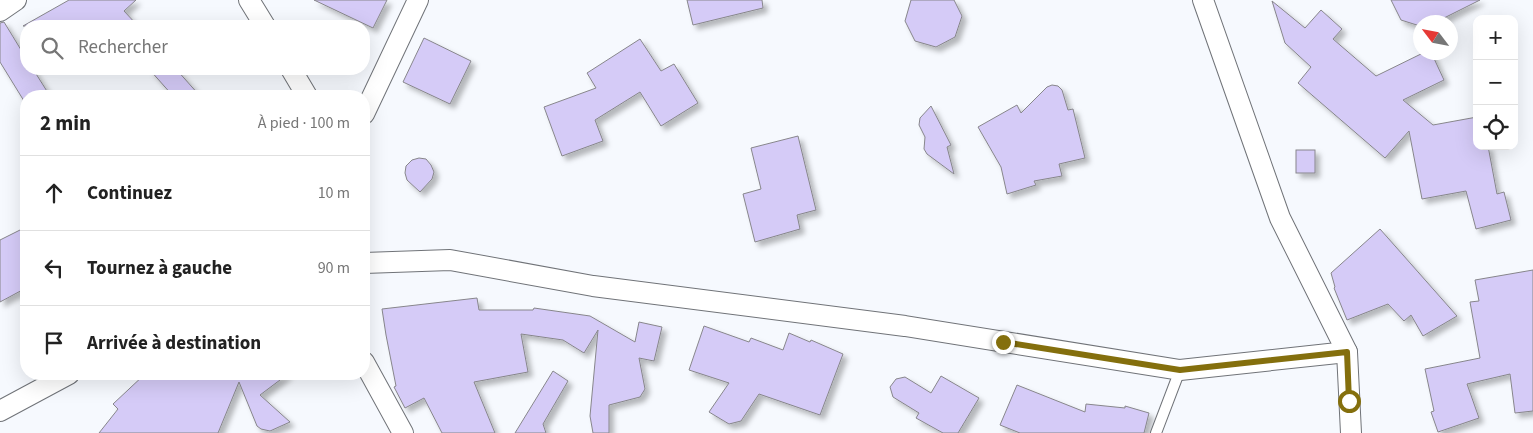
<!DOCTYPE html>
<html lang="fr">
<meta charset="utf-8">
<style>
body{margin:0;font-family:"Source Sans 3",sans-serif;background:#f2f2f2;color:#222}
.controls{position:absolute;right:15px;top:15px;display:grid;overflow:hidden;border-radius:10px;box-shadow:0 5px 20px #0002}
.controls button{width:45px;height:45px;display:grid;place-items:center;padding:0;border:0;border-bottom:1px solid #e0e0e0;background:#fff;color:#222;font:25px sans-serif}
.compass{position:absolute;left:1413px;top:15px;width:45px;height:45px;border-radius:50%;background:#fff;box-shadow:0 5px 20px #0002;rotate:302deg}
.stop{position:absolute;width:15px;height:15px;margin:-11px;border:4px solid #846f0d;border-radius:50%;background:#fff}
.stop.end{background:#846f0d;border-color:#fff;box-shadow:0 1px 5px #0008}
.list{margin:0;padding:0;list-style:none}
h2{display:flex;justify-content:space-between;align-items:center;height:65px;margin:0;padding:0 20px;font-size:21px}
h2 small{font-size:16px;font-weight:400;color:#767676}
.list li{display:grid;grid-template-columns:32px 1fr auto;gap:15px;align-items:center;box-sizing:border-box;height:75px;padding:0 20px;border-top:1px solid #e0e0e0}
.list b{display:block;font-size:19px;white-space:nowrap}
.list em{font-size:16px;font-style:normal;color:#767676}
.icon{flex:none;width:28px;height:28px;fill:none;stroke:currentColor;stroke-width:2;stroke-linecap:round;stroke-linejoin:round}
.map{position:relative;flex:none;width:1533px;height:433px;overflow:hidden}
.search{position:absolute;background:#fff;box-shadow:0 5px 20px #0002;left:20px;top:20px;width:350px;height:55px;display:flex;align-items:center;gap:12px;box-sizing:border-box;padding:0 18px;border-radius:20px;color:#767676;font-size:19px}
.panel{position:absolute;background:#fff;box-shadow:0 5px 20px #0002;left:20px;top:90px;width:350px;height:290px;border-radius:20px}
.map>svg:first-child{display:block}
</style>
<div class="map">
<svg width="1533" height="433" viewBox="0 0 1533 433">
<defs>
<filter id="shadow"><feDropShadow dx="4.5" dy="4.5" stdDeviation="2.5" flood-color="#0004"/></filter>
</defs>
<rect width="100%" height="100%" fill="#f6f9fe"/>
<!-- building -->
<g fill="#d5cbf7" stroke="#87868b" filter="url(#shadow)">
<path d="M 69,0 L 136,0 L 124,11 L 138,26 L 23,26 Z"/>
<path d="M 314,0 L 387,0 L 373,28 Z"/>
<path d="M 687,0 L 762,0 L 763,8 L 693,25 Z"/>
<path d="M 911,0 L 954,0 L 962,16 L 955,37 L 936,47 L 915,41 L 905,21 Z"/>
<path d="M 1391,0 L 1480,0 L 1436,22 L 1420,22 L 1420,26 L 1401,20 Z"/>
<path d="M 1272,1 L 1305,28 L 1321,10 L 1342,29 L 1333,39 L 1376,76 L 1425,52 L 1431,52 L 1444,80 L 1403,100 L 1433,125 L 1477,117 L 1477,146 L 1488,146 L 1497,194 L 1504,192 L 1511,220 L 1476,229 L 1466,191 L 1422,199 L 1409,131 L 1385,158 L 1298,83 L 1311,67 L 1285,43 Z"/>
<path d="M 4,22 L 26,58 L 26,69 L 33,69 L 50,96 L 26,96 L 24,101 L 0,62 L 0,23 Z"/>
<path d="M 424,38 L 471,61 L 450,104 L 403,82 Z"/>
<path d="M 640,39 L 661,71 L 674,64 L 698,103 L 661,126 L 640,92 L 595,120 L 603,141 L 562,156 L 544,107 L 596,88 L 587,73 Z"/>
<path d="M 149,69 L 176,69 L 200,96 L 173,96 Z"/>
<path d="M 1052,85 L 1058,86 L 1062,90 L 1068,110 L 1073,109 L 1085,158 L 1059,164 L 1062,176 L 1034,181 L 1036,185 L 1007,194 L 1001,167 L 978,127 L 1017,105 L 1021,113 L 1047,87 Z"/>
<path d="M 931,106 L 951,145 L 947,147 L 954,174 L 927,154 L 924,149 L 925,137 L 919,125 L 920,118 Z"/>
<path d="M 798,136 L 816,210 L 797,215 L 800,229 L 755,242 L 743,194 L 761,189 L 751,148 Z"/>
<rect x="1296" y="150" width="19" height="23"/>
<path d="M 419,158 L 426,159 L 431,165 L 434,172 L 432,179 L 420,192 L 407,180 L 405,173 L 406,166 L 412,160 Z"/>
<path d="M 26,227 L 26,288 L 0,302 L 0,240 Z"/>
<path d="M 1380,229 L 1457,316 L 1423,336 L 1411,315 L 1404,321 L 1388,304 L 1347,320 L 1334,288 L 1335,287 L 1331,273 Z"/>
<path d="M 1533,270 L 1533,411 L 1515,413 L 1510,374 L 1467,384 L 1479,418 L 1438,432 L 1431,412 L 1434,411 L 1425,369 L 1480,358 L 1470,302 L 1479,301 L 1475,280 Z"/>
<path d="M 477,298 L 479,310 L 533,310 L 534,308 L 590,316 L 635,342 L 639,322 L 662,327 L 654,361 L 639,358 L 645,389 L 640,397 L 609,405 L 609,433 L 593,433 L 590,416 L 598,330 L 584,353 L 563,340 L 521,334 L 528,372 L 474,382 L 495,433 L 442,433 L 424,398 L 405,408 L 394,387 L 396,386 L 386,335 L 382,309 Z"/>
<path d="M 704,326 L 749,342 L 751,338 L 783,350 L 789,333 L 810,342 L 811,340 L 843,354 L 820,415 L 759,394 L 741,421 L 729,424 L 709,412 L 729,383 L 689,370 Z"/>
<path d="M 553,371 L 568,381 L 543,424 L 546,433 L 515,433 Z"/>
<path d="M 145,374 L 288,374 L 260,395 L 290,422 L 270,431 L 261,429 L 257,426 L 239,382 L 218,433 L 99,433 L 118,409 L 113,404 Z"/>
<path d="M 941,376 L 979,398 L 958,433 L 943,433 L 916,418 L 919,413 L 893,397 L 890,387 L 896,379 L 905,377 L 931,393 Z"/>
<path d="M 1017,385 L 1085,412 L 1086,404 L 1125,408 L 1125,406 L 1149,413 L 1144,433 L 1020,433 L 1000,425 Z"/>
</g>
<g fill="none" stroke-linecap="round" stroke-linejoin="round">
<defs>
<path id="service" d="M 1156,433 L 1180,370"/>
<g id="minor">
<path d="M 249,0 L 265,26"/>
<path d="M 1203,0 L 1280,218 L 1347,352 L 1351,433"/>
<path d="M 0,11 L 16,0"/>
<path d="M 291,69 L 307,96"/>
<path d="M 364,114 L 418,0"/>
<path d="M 364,263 L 450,260 L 593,286 L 905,326 L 1180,370 L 1347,352"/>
<path d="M 364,362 L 403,433"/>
<path d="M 0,411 L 69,374"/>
</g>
</defs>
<!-- service casing -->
<use href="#service" stroke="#707378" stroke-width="12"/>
<!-- minor casing -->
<use href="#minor" stroke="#707378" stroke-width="22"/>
<!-- service -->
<use href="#service" stroke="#fff" stroke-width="10"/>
<!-- minor -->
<use href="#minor" stroke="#fff" stroke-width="20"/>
</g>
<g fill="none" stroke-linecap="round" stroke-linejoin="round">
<!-- route -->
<path stroke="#846f0d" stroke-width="6" d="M 1003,342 L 1180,370 L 1347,352 L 1349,401"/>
</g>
</svg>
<div class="controls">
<button>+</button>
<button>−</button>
<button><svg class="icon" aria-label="locate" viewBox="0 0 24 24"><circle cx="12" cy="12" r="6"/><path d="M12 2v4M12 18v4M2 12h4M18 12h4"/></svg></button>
</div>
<svg class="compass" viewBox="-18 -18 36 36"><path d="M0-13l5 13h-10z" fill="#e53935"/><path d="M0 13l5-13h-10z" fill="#767676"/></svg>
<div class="stop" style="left:1349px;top:401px"></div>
<div class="stop end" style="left:1003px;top:342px"></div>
<div class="search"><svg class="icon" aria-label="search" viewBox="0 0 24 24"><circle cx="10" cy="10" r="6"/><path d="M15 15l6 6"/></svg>Rechercher</div>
<section class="panel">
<h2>2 min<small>À pied · 100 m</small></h2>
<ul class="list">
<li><svg class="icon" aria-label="ahead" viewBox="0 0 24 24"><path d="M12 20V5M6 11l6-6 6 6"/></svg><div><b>Continuez</b></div><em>10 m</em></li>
<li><svg class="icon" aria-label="left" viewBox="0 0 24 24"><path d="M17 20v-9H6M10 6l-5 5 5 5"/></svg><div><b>Tournez à gauche</b></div><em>90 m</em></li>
<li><svg class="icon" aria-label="arrive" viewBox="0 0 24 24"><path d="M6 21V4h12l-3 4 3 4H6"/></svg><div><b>Arrivée à destination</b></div></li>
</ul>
</section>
</div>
